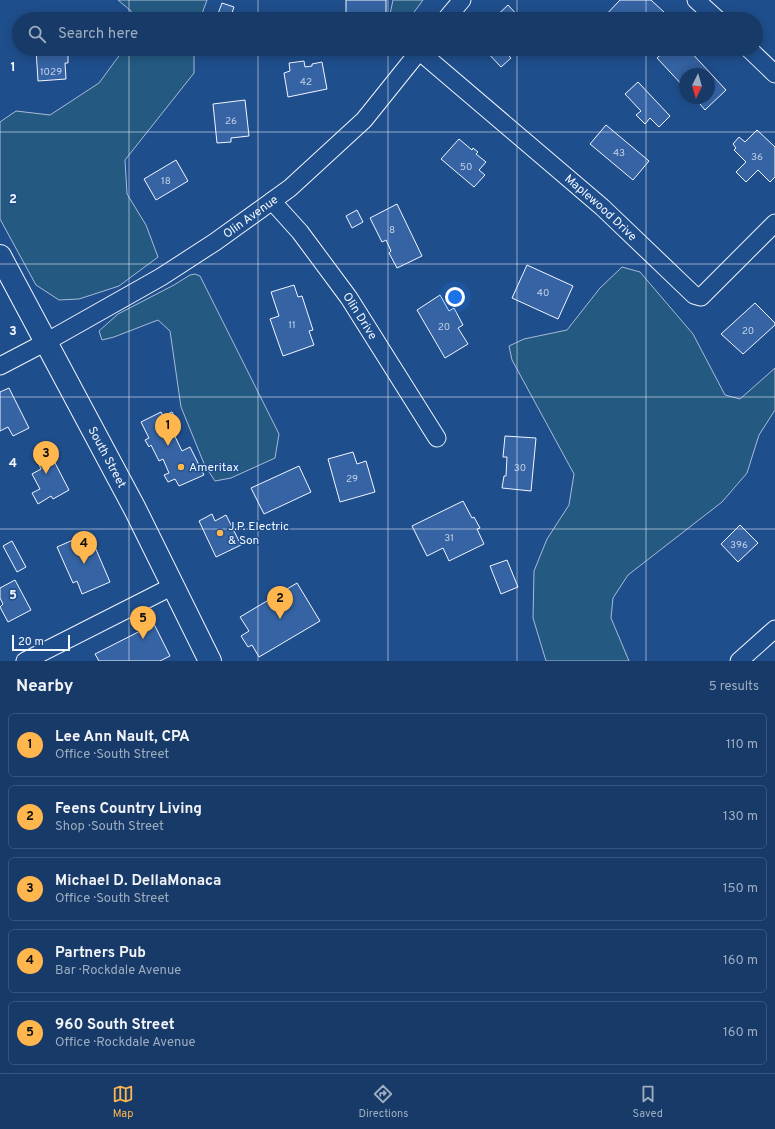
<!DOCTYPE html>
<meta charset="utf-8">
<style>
body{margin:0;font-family:Overpass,sans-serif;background:#20416f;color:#f1f3f6}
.compass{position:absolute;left:679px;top:68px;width:36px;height:36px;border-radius:50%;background:#173a69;box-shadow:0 2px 10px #0003;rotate:185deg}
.scale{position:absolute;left:12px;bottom:10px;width:58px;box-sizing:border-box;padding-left:4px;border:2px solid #f2f6ff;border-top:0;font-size:11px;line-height:14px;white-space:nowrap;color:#f2f6ff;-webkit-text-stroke:3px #1f4e8c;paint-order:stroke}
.you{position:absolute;left:455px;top:297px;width:14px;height:14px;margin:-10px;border:3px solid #fff;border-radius:50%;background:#1a73e8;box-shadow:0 0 0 6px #1a73e833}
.badge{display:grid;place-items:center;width:26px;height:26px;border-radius:50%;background:#ffb74d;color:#111;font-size:13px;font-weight:700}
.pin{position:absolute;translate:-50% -33px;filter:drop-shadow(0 1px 2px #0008)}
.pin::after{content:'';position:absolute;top:21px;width:14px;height:12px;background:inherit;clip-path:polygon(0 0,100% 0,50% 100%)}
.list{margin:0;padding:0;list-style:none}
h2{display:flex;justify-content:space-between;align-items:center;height:52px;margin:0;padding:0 16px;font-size:17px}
h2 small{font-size:13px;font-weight:400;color:#9eadc0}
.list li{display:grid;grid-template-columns:26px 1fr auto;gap:12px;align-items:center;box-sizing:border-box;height:64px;margin:0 8px 8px;padding:0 8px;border:1px solid #36547d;border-radius:6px}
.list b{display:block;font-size:15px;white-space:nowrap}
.list p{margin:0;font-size:13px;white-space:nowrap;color:#9eadc0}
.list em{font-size:13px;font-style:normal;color:#9eadc0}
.icon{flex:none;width:22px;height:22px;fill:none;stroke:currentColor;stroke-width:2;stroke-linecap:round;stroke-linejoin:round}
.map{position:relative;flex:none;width:775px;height:661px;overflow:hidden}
.search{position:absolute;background:#173a69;box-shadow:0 2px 10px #0003;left:12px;right:12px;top:12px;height:44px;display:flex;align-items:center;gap:10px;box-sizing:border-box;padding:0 14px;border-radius:22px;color:#9eadc0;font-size:15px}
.sheet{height:412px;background:#173a69}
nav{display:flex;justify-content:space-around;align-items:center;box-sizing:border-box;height:56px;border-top:1px solid #36547d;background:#173a69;font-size:11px;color:#9eadc0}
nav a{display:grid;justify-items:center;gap:2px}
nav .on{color:#ffb74d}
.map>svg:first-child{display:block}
</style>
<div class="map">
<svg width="775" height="661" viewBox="0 0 775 661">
<rect width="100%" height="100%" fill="#1f4e8c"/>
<!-- green -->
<g fill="#245a82" stroke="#a8bbd7">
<path d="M 118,0 L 207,0 L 200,19 L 132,19 L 131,11 Z"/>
<path d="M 393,0 L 423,0 L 409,19 L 389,19 Z"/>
<path d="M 124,49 L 194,49 L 194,73 L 125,160 L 127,194 L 146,225 L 158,257 L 119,286 L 79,299 L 59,300 L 36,285 L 0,219 L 0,122 L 16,111 L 50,115 L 99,83 Z"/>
<path d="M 622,267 L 640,272 L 693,334 L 725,395 L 740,399 L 775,368 L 775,410 L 759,435 L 747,473 L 722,502 L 628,575 L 613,598 L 611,618 L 629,661 L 546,661 L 533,618 L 534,571 L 547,539 L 569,505 L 574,474 L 512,360 L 509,346 L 524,339 L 567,330 L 600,288 Z"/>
<path d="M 195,274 L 200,276 L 279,434 L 275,458 L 231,478 L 215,481 L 205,466 L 181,407 L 170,331 L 158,320 L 114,337 L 102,340 L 99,331 L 118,314 L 174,285 L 190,275 Z"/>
</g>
<!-- building -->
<g fill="#3563a3" stroke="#f2f6ff">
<path d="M 346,0 L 386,0 L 386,16 L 346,17 Z"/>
<path d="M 620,0 L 651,0 L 665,13 L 659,19 L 604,19 L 603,18 Z"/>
<path d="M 222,3 L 234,7 L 230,19 L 216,19 Z"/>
<path d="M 508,5 L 521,19 L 493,19 Z"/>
<path d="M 36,49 L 68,49 L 68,63 L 65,63 L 66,79 L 38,81 Z"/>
<path d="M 484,49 L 512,49 L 507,54 L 511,58 L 501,67 Z"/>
<path d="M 667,49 L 688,49 L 726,90 L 705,110 L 695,98 L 709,98 L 709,74 L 685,74 L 685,88 L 657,58 Z"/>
<path d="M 304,61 L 305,67 L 312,66 L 312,64 L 322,62 L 327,89 L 288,97 L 284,73 L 290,71 L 289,63 Z"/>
<path d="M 638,82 L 670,116 L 659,127 L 650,118 L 645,124 L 636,115 L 641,111 L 625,94 Z"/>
<path d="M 245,100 L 249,136 L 231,138 L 231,142 L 217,143 L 213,104 Z"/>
<path d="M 606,125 L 649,161 L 633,180 L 590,144 Z"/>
<path d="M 757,130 L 775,147 L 775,177 L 770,182 L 758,170 L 746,182 L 736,172 L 746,162 L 734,150 L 736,148 L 733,144 L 739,137 L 745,142 Z"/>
<path d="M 459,139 L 472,150 L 473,148 L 478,152 L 476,154 L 486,162 L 479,170 L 485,175 L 474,187 L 441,159 Z"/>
<path d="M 176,160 L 188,181 L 156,200 L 144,179 Z"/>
<path d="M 397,204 L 422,256 L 397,268 L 389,253 L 391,251 L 386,240 L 382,242 L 370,218 Z"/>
<path d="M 357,210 L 363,222 L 352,228 L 346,216 Z"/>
<path d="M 527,265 L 573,286 L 558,319 L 512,298 Z"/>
<path d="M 294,285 L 298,297 L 302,296 L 313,330 L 309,331 L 314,345 L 283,356 L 270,319 L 279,316 L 271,292 Z"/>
<path d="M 440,295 L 449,311 L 454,308 L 463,325 L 458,328 L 468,344 L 445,358 L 417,310 Z"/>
<path d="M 755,303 L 775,323 L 775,325 L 743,354 L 721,334 Z"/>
<path d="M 9,388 L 29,428 L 13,436 L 8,427 L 0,431 L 0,392 Z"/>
<path d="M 161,412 L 163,416 L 172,412 L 176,419 L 168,422 L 182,451 L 190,447 L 204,475 L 179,486 L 175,479 L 168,482 L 164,475 L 169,473 L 163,459 L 159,461 L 151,445 L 149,447 L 145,440 L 149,438 L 141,422 Z"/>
<path d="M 505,436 L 536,438 L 531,491 L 502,488 L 504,476 L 506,476 L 507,457 L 503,457 Z"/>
<path d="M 353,452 L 357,464 L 366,461 L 375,492 L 340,502 L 328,459 Z"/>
<path d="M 47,457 L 50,463 L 54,461 L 69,490 L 53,499 L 51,496 L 38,504 L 32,493 L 40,489 L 32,474 L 41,469 L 38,462 Z"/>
<path d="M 299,466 L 311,492 L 264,514 L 251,488 Z"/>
<path d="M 463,501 L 472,518 L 474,517 L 480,528 L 477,529 L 484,544 L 449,561 L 443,548 L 427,556 L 412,526 Z"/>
<path d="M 212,514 L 215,521 L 226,515 L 241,545 L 216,557 L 199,521 Z"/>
<path d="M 740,525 L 758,543 L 738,562 L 721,544 Z"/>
<path d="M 89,533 L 110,582 L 82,594 L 77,581 L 73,583 L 57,547 Z"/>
<path d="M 12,541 L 26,567 L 17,572 L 3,546 Z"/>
<path d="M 507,560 L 518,587 L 501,594 L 490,566 Z"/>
<path d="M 15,580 L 31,610 L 8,622 L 0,607 L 3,604 L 0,598 L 0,588 Z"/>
<path d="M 297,583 L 320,621 L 259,657 L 252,645 L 248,647 L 241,636 L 249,631 L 240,617 Z"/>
<path d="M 154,624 L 170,656 L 160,661 L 99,661 L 95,654 Z"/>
</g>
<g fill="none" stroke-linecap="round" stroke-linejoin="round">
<defs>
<g id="street">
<path d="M 696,0 L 717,19"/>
<path d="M 446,19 L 462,0"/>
<path d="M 749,49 L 775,74"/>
<path id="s1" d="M 419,51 L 602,207 L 694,295 L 701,297 L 775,223"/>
<path id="s2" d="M 272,201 L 300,232 L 349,298 L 437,438"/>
<path id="s3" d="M 0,366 L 46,342 L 161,277 L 215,242 L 272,201 L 290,188 L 364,120 L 421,49"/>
<path d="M 25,661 L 173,586"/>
<path d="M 739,661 L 775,629"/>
</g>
<g id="secondary">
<path id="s4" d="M 0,256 L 135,509 L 210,661"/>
</g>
</defs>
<!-- street casing -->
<use href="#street" stroke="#f2f6ff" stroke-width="19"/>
<!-- secondary casing -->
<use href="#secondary" stroke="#f2f6ff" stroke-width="24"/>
<!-- street -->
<use href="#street" stroke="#1f4e8c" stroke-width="17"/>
<!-- secondary -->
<use href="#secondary" stroke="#1f4e8c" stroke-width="22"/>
</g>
<!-- grid -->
<path fill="none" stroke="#f2f6ff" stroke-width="1" stroke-opacity="0.55" d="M 129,0 L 129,19M 258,0 L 258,19M 388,0 L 388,19M 517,0 L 517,19M 646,0 L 646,19M 129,49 L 129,661M 258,49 L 258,661M 388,49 L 388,661M 517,49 L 517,661M 646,49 L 646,661M 0,132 L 775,132M 0,264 L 775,264M 0,397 L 775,397M 0,529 L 775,529"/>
<!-- markers -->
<g fill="#ffb74d" stroke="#1f4e8c" stroke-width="1.5">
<circle cx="181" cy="467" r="4"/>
<circle cx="220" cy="533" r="4"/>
</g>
<g text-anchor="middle" stroke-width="3" stroke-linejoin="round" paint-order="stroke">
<!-- number labels -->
<g font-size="10" fill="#c3d1e8">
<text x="51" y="75">1029</text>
<text x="306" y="85">42</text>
<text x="231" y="124">26</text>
<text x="619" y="156">43</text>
<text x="757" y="160">36</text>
<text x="466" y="170">50</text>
<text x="166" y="184">18</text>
<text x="392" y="233">8</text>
<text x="543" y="296">40</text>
<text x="292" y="328">11</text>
<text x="444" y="330">20</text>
<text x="748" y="334">20</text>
<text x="520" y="471">30</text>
<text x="352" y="482">29</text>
<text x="449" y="541">31</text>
<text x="739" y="548">396</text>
</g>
<!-- street labels -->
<g font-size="12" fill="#f2f6ff" stroke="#1f4e8c">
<text dy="4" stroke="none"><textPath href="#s1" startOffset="240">Maplewood Drive</textPath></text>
<text dy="4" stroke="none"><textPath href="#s3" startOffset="292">Olin Avenue</textPath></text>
<text dy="4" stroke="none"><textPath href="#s2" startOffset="145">Olin Drive</textPath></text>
<text dy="4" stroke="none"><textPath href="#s4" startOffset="228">South Street</textPath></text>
</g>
<!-- poi labels -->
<g font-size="12" fill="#f2f6ff" stroke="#1f4e8c" text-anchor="start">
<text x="189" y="471">Ameritax</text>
<text x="228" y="530">J.P. Electric<tspan x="228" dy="14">&amp; Son</tspan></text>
</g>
</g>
<g font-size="13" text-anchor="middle" font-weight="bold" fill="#f2f6ff" stroke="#1f4e8c" stroke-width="3" stroke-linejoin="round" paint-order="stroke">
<text x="13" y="71">1</text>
<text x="13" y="203">2</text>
<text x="13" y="335">3</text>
<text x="13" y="467">4</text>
<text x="13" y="599">5</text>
</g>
</svg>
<svg class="compass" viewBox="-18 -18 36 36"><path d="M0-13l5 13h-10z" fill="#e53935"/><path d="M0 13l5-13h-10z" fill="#9eadc0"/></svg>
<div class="scale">20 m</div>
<div class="you"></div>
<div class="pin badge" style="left:168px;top:446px">1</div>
<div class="pin badge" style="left:280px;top:619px">2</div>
<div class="pin badge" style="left:46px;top:474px">3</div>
<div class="pin badge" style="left:84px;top:564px">4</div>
<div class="pin badge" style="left:143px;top:639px">5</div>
<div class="search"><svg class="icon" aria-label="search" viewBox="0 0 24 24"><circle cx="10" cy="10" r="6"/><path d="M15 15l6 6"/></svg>Search here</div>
</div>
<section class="sheet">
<h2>Nearby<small>5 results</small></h2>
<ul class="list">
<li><span class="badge">1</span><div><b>Lee Ann Nault, CPA</b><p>Office · South Street</p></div><em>110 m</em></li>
<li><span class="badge">2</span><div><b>Feens Country Living</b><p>Shop · South Street</p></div><em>130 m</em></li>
<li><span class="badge">3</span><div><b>Michael D. DellaMonaca</b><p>Office · South Street</p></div><em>150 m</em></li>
<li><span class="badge">4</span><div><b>Partners Pub</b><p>Bar · Rockdale Avenue</p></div><em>160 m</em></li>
<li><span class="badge">5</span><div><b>960 South Street</b><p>Office · Rockdale Avenue</p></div><em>160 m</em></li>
</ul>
</section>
<nav>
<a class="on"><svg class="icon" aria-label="map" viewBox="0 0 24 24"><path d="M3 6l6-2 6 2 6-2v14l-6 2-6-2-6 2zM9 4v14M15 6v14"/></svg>Map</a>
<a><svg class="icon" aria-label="directions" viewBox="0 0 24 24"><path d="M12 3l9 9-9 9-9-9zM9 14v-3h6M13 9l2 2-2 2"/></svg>Directions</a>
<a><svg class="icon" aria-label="saved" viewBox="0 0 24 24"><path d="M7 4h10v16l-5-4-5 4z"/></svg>Saved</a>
</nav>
